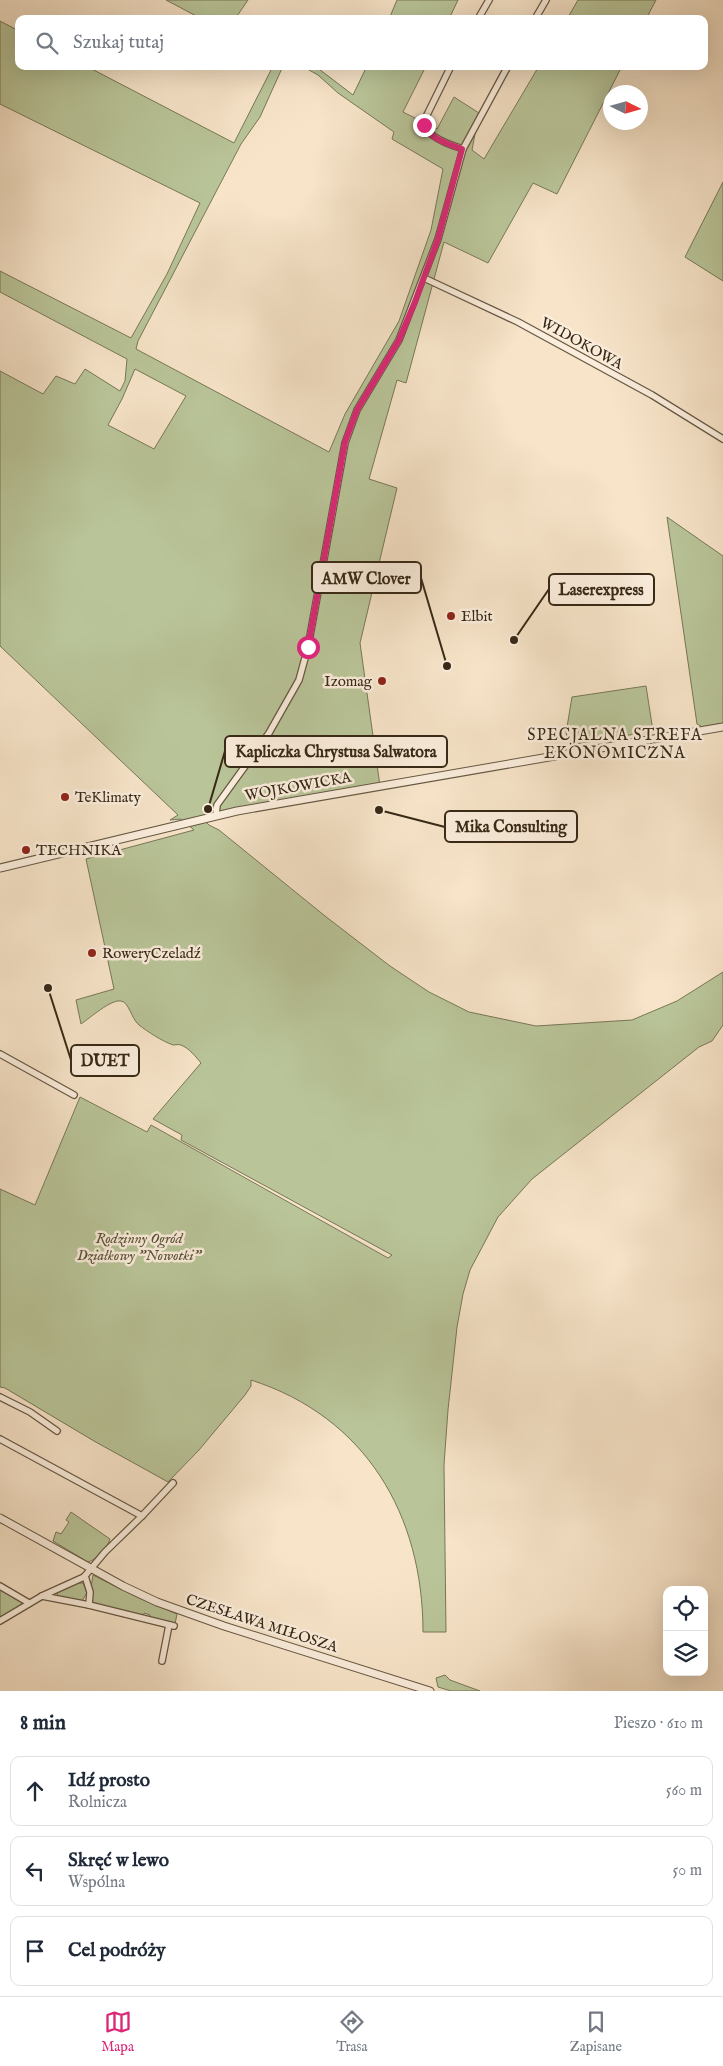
<!DOCTYPE html>
<html lang="pl">
<meta charset="utf-8">
<style>
body{margin:0;font-family:"IM FELL English",serif;background:#f2f2f3;color:#1f2937}
.controls{position:absolute;right:15px;bottom:15px;display:grid;overflow:hidden;border-radius:10px;box-shadow:0 5px 20px #0002}
.controls button{width:45px;height:45px;display:grid;place-items:center;padding:0;border:0;border-bottom:1px solid #e0e1e3;background:#fff;color:#1f2937;font:25px sans-serif}
.compass{position:absolute;left:603px;top:85px;width:45px;height:45px;border-radius:50%;background:#fff;box-shadow:0 5px 20px #0002;rotate:95deg}
.stop{position:absolute;width:15px;height:15px;margin:-11px;border:4px solid #db2777;border-radius:50%;background:#fff}
.stop.end{background:#db2777;border-color:#fff;box-shadow:0 1px 5px #0008}
.list{margin:0;padding:0;list-style:none}
h2{display:flex;justify-content:space-between;align-items:center;height:65px;margin:0;padding:0 20px;font-size:21px}
h2 small{font-size:16px;font-weight:400;color:#747a83}
.list li{display:grid;grid-template-columns:32px 1fr auto;gap:15px;align-items:center;box-sizing:border-box;height:70px;margin:0 10px 10px;padding:0 10px;border:1px solid #e0e1e3;border-radius:10px}
.list b{display:block;font-size:19px;white-space:nowrap}
.list p{margin:0;font-size:16px;white-space:nowrap;color:#747a83}
.list em{font-size:16px;font-style:normal;color:#747a83}
.icon{flex:none;width:28px;height:28px;fill:none;stroke:currentColor;stroke-width:2;stroke-linecap:round;stroke-linejoin:round}
.map{position:relative;flex:none;width:723px;height:1691px;overflow:hidden}
.search{position:absolute;background:#fff;box-shadow:0 5px 20px #0002;left:15px;right:15px;top:15px;height:55px;display:flex;align-items:center;gap:12px;box-sizing:border-box;padding:0 18px;border-radius:10px;color:#747a83;font-size:19px}
.sheet{height:305px;background:#fff}
nav{display:flex;justify-content:space-around;align-items:center;box-sizing:border-box;height:70px;border-top:1px solid #e0e1e3;background:#fff;font-size:14px;color:#747a83}
nav a{display:grid;justify-items:center;gap:2px}
nav .on{color:#db2777}
.map>svg:first-child{display:block}
</style>
<div class="map">
<svg width="723" height="1691" viewBox="0 0 723 1691">
<rect width="100%" height="100%" fill="#f7e4c9"/>
<filter id="stains"><feTurbulence type="fractalNoise" baseFrequency=".004" numOctaves="4"/><feColorMatrix values="0 0 0 0 .2 0 0 0 0 .09 0 0 0 0 .02 0 0 0 .5 -.17"/></filter>
<radialGradient id="worn" r=".72"><stop offset=".6" stop-color="#630" stop-opacity="0"/><stop offset="1" stop-color="#630" stop-opacity=".3"/></radialGradient>
<!-- green -->
<g fill="#b9c599" stroke="#787758" fill-rule="evenodd">
<path d="M 166,0 L 248,0 L 237,16 L 240,19 L 202,19 Z"/>
<path d="M 397,0 L 458,0 L 449,19 L 389,19 Z"/>
<path d="M 578,0 L 656,0 L 646,19 L 567,19 Z"/>
<path d="M 0,21 L 19,31 L 19,66 L 86,66 L 234,143 L 273,66 L 283,66 L 260,117 L 241,144 L 138,341 L 136,349 L 329,452 L 345,414 L 399,321 L 431,230 L 443,169 L 392,139 L 394,132 L 338,93 L 318,75 L 302,66 L 315,66 L 353,95 L 367,66 L 426,66 L 403,112 L 437,129 L 454,97 L 479,113 L 472,150 L 484,159 L 539,66 L 622,66 L 557,194 L 533,183 L 488,263 L 444,242 L 406,383 L 397,380 L 369,479 L 397,488 L 360,643 L 380,786 L 204,818 L 200,816 L 209,825 L 219,830 L 325,916 L 390,966 L 429,992 L 469,1012 L 536,1026 L 632,1020 L 677,1001 L 723,972 L 723,1025 L 712,1041 L 699,1047 L 532,1179 L 498,1217 L 470,1270 L 463,1294 L 457,1327 L 448,1410 L 444,1465 L 446,1632 L 423,1632 C 423,1515 366,1417 251,1380 L 251,1386 L 245,1395 L 199,1450 L 168,1482 L 94,1441 L 5,1388 L 0,1387 L 0,1189 L 35,1205 L 80,1097 L 147,1132 L 151,1125 L 388,1258 L 392,1255 L 181,1140 L 182,1135 L 153,1119 L 201,1063 C 196,1057 189,1048 181,1045 C 178,1044 176,1045 173,1045 C 162,1041 148,1032 139,1025 C 131,1018 129,1002 121,1001 C 111,999 90,1018 81,1024 L 76,1000 L 114,989 L 86,859 L 194,830 L 181,819 L 170,820 L 178,815 L 0,646 L 0,371 L 43,394 L 56,376 L 75,384 L 85,369 L 120,391 L 125,381 L 127,359 L 0,292 L 0,271 L 131,338 L 167,274 L 200,203 L 0,104 ZM 135,369 L 186,396 L 154,449 L 108,425 L 122,399 Z"/>
<path d="M 723,182 L 723,281 L 685,257 Z"/>
<path d="M 667,517 L 723,556 L 723,723 L 702,727 L 697,724 Z"/>
<path d="M 646,686 L 653,731 L 570,745 L 566,733 L 572,697 Z"/>
<path d="M 71,1512 L 110,1539 C 108,1547 96,1560 88,1562 L 53,1541 L 56,1532 L 61,1534 L 69,1522 L 66,1520 Z"/>
<path d="M 93,1575 L 139,1598 L 177,1614 L 175,1624 L 150,1618 L 150,1615 L 144,1613 L 143,1617 L 95,1605 L 92,1602 L 91,1588 Z"/>
<path d="M 76,1583 L 83,1583 L 87,1593 L 82,1601 L 58,1596 L 57,1593 Z"/>
<path d="M 0,1589 L 29,1602 L 0,1617 Z"/>
<path d="M 445,1675 L 450,1680 L 480,1691 L 451,1691 L 438,1687 L 436,1678 Z"/>
</g>
<g fill="none" stroke-linecap="round" stroke-linejoin="round">
<defs>
<g id="minor">
<path d="M 478,19 L 489,0"/>
<path d="M 535,19 L 546,0"/>
<path d="M 451,66 L 424,121 C 423,136 450,145 463,149"/>
<path d="M 424,278 L 518,322 L 652,395 L 723,439"/>
<path d="M 216,815 L 217,805 L 269,733 L 299,680 L 308,647 L 345,443 L 357,410 L 399,340 L 438,239 L 463,149 L 508,66"/>
<path d="M 0,1054 L 74,1095"/>
<path d="M 0,1397 L 30,1412 L 57,1431"/>
<path d="M 0,1439 L 142,1516"/>
<path d="M 85,1576 L 90,1592 L 89,1605"/>
<path d="M 0,1586 L 29,1603"/>
<path d="M 42,1596 L 89,1605 L 174,1626"/>
<path d="M 0,1621 L 42,1596 L 84,1577 L 105,1552 L 142,1516 L 173,1483"/>
<path d="M 162,1661 L 169,1625"/>
</g>
<g id="tertiary">
<path d="M 0,868 L 237,811 L 723,727"/>
<path d="M 0,1518 L 123,1586 L 157,1602 L 224,1626 L 430,1691"/>
</g>
</defs>
<!-- minor casing -->
<use href="#minor" stroke="#675843" stroke-width="8"/>
<!-- tertiary casing -->
<use href="#tertiary" stroke="#675843" stroke-width="9"/>
<!-- minor -->
<use href="#minor" stroke="#faeddc" stroke-width="5.5"/>
<!-- tertiary -->
<use href="#tertiary" stroke="#faeddc" stroke-width="7"/>
</g>
<g fill="none" stroke-linecap="round" stroke-linejoin="round">
<!-- route -->
<path stroke="#db2777" stroke-width="6" d="M 308,647 L 345,442 L 357,410 L 399,340 L 415,302 L 438,239 L 462,149 C 451,145 428,138 424,125"/>
</g>
<!-- markers -->
<g fill="#8f2418" stroke="#faeddc" stroke-width="2">
<circle cx="451" cy="616" r="5"/>
<circle cx="382" cy="681" r="5"/>
<circle cx="65" cy="797" r="5"/>
<circle cx="26" cy="850" r="5"/>
<circle cx="92" cy="953" r="5"/>
</g>
<g text-anchor="middle" stroke-width="5" stroke-linejoin="round" paint-order="stroke">
<!-- street labels -->
<g font-size="15" fill="#372916" stroke="#faeddc">
<text transform="translate(582 343) rotate(29)" y="5">WIDOKOWA</text>
<text transform="translate(298 786) rotate(-10)" y="5">WOJKOWICKA</text>
<text transform="translate(262 1623) rotate(18)" y="5">CZESŁAWA MIŁOSZA</text>
</g>
<!-- poi labels -->
<g font-size="15" fill="#372916" stroke="#faeddc" text-anchor="start">
<text x="461" y="621">Elbit</text>
<text x="372" y="686" text-anchor="end">Izomag</text>
<text x="75" y="802">TeKlimaty</text>
<text x="36" y="855">TECHNIKA</text>
<text x="102" y="958">RoweryCzeladź</text>
</g>
<!-- park labels -->
<g font-size="15" font-style="italic" fill="#585037" stroke="#faeddc">
<text x="139" y="1243">Rodzinny Ogród<tspan x="139" dy="17">Działkowy "Nowotki"</tspan></text>
</g>
<!-- neighbourhood labels -->
<g font-size="16" letter-spacing="1" fill="#372916" stroke="#faeddc">
<text x="615" y="740">SPECJALNA STREFA<tspan x="615" dy="18">EKONOMICZNA</tspan></text>
</g>
</g>
<!-- callouts -->
<path fill="none" stroke="#372916" stroke-width="2" d="M447 666L421 578M514 640L549 589M208 809L225 751M379 810L445 827M48 988L71 1060"/>
<g fill="#372916" stroke="#faeddc" stroke-width="2">
<circle cx="447" cy="666" r="5"/>
<circle cx="514" cy="640" r="5"/>
<circle cx="208" cy="809" r="5"/>
<circle cx="379" cy="810" r="5"/>
<circle cx="48" cy="988" r="5"/>
</g>
<g fill="#faeddc" stroke="#372916" stroke-width="2">
<rect x="312" y="562" width="109" height="31" rx="5"/>
<rect x="549" y="574" width="105" height="31" rx="5"/>
<rect x="225" y="736" width="222" height="31" rx="5"/>
<rect x="445" y="811" width="132" height="31" rx="5"/>
<rect x="71" y="1045" width="68" height="31" rx="5"/>
</g>
<g font-size="16" text-anchor="middle" font-weight="bold" fill="#372916">
<text x="366" y="584">AMW Clover</text>
<text x="601" y="595">Laserexpress</text>
<text x="336" y="757">Kapliczka Chrystusa Salwatora</text>
<text x="511" y="832">Mika Consulting</text>
<text x="105" y="1066">DUET</text>
</g>
<rect width="100%" height="100%" filter="url(#stains)"/>
<rect width="100%" height="100%" fill="url(#worn)"/>
</svg>
<div class="controls">
<button><svg class="icon" aria-label="locate" viewBox="0 0 24 24"><circle cx="12" cy="12" r="6"/><path d="M12 2v4M12 18v4M2 12h4M18 12h4"/></svg></button>
<button><svg class="icon" aria-label="layers" viewBox="0 0 24 24"><path d="M12 4l9 5-9 5-9-5zM3 14l9 5 9-5"/></svg></button>
</div>
<svg class="compass" viewBox="-18 -18 36 36"><path d="M0-13l5 13h-10z" fill="#e53935"/><path d="M0 13l5-13h-10z" fill="#747a83"/></svg>
<div class="stop" style="left:308px;top:647px"></div>
<div class="stop end" style="left:424px;top:125px"></div>
<div class="search"><svg class="icon" aria-label="search" viewBox="0 0 24 24"><circle cx="10" cy="10" r="6"/><path d="M15 15l6 6"/></svg>Szukaj tutaj</div>
</div>
<section class="sheet">
<h2>8 min<small>Pieszo · 610 m</small></h2>
<ul class="list">
<li><svg class="icon" aria-label="ahead" viewBox="0 0 24 24"><path d="M12 20V5M6 11l6-6 6 6"/></svg><div><b>Idź prosto</b><p>Rolnicza</p></div><em>560 m</em></li>
<li><svg class="icon" aria-label="left" viewBox="0 0 24 24"><path d="M17 20v-9H6M10 6l-5 5 5 5"/></svg><div><b>Skręć w lewo</b><p>Wspólna</p></div><em>50 m</em></li>
<li><svg class="icon" aria-label="arrive" viewBox="0 0 24 24"><path d="M6 21V4h12l-3 4 3 4H6"/></svg><div><b>Cel podróży</b></div></li>
</ul>
</section>
<nav>
<a class="on"><svg class="icon" aria-label="map" viewBox="0 0 24 24"><path d="M3 6l6-2 6 2 6-2v14l-6 2-6-2-6 2zM9 4v14M15 6v14"/></svg>Mapa</a>
<a><svg class="icon" aria-label="directions" viewBox="0 0 24 24"><path d="M12 3l9 9-9 9-9-9zM9 14v-3h6M13 9l2 2-2 2"/></svg>Trasa</a>
<a><svg class="icon" aria-label="saved" viewBox="0 0 24 24"><path d="M7 4h10v16l-5-4-5 4z"/></svg>Zapisane</a>
</nav>
